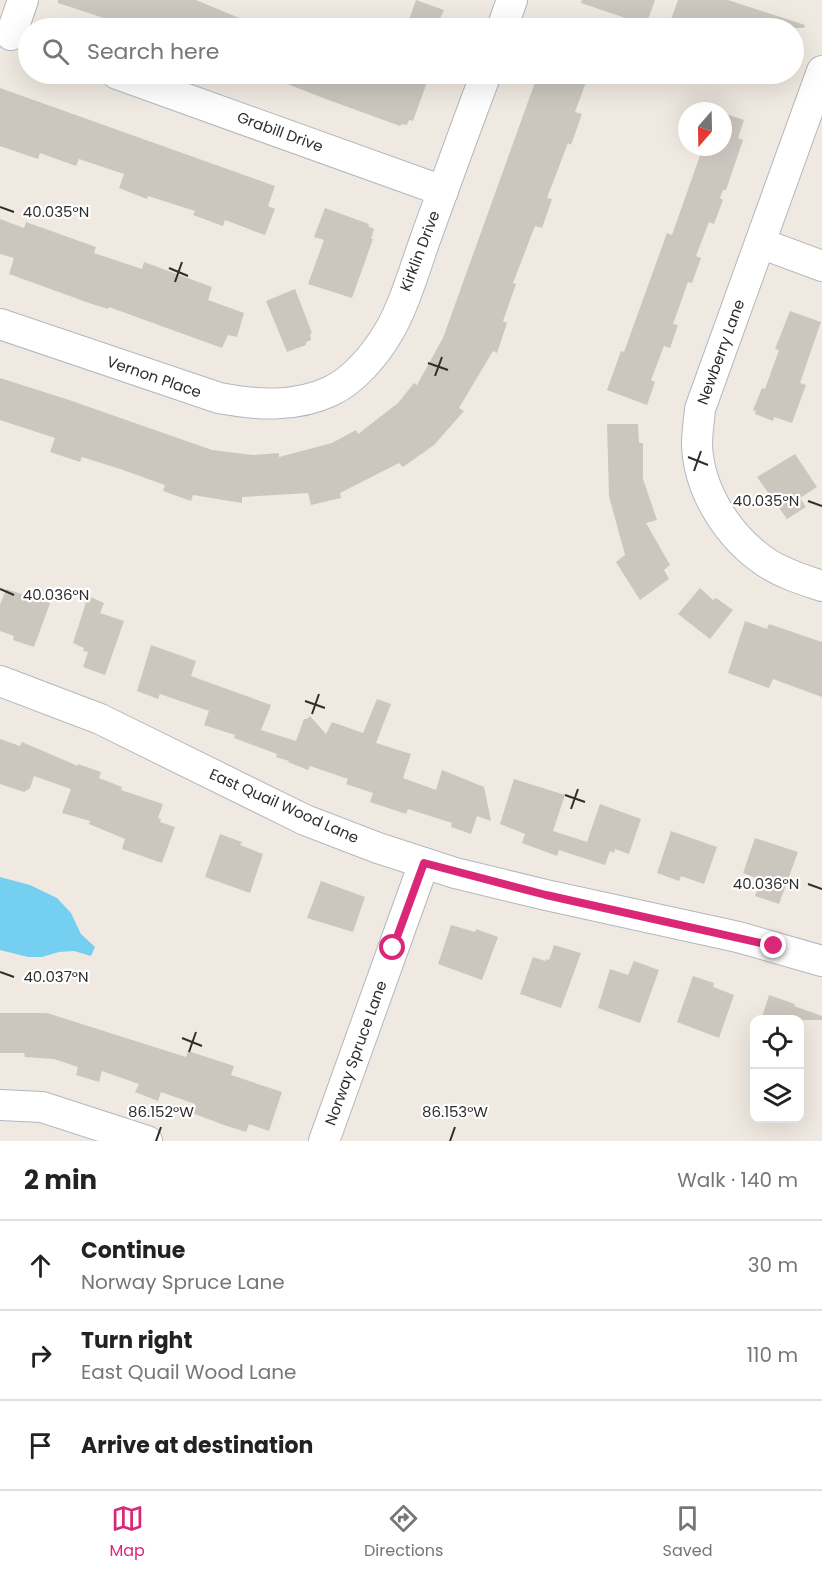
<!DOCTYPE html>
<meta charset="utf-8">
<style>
body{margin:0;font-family:Poppins,sans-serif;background:#f6f6f6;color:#222}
.controls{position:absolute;right:18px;bottom:18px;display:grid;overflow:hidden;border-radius:12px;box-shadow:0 6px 24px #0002}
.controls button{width:54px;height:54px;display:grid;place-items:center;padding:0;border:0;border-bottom:2px solid #e0e0e0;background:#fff;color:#222;font:30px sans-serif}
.compass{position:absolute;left:678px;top:102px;width:54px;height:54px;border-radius:50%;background:#fff;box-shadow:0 6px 24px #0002;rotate:200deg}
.stop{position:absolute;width:18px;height:18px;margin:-14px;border:4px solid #db2777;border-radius:50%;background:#fff}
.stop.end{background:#db2777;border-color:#fff;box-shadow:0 2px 6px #0008}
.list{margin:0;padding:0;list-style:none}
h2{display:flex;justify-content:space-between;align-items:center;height:78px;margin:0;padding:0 24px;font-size:26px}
h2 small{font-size:20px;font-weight:400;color:#767676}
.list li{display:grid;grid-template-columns:39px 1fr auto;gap:18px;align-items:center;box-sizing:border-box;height:90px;padding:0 24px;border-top:2px solid #e0e0e0}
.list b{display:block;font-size:22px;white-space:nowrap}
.list p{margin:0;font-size:20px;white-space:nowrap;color:#767676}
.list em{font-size:20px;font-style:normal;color:#767676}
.icon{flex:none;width:33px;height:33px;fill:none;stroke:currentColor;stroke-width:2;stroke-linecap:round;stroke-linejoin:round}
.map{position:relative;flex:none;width:822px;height:1141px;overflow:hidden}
.search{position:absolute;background:#fff;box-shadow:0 6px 24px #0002;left:18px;right:18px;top:18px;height:66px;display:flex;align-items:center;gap:15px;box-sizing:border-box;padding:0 21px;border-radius:33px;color:#767676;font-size:22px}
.sheet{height:348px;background:#fff}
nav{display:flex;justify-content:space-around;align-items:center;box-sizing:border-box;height:84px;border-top:2px solid #e0e0e0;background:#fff;font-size:16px;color:#767676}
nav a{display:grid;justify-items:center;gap:3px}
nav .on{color:#db2777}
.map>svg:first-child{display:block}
</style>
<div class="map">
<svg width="822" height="1141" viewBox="0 0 822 1141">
<rect width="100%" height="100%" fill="#efe9e1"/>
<!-- water -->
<path fill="#75cff0" d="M 0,877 L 30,885 L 57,898 L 71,913 L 81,934 L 95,947 L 91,956 L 74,951 L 59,952 L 42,957 L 28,957 L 0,950 Z"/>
<!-- building -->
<g fill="#cbc7bf">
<path d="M 58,0 L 196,0 L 263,28 L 117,28 L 119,23 L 58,3 Z"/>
<path d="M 416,0 L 444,10 L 436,28 L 406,28 Z"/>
<path d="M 582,0 L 655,0 L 646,25 L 581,3 Z"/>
<path d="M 678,0 L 728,0 L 805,25 L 804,28 L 689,28 L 670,22 Z"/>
<path d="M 262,74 L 430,74 L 413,121 L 409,120 L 407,125 L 402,124 L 400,126 L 323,98 Z"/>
<path d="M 538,74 L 589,74 L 575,112 L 582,114 L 571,145 L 568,143 L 547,198 L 552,199 L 542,228 L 535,226 L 513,283 L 516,284 L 503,321 L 507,323 L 497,353 L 493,351 L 459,408 L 464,411 L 434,445 L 403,467 L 399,463 L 340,493 L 341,498 L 311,505 L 308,493 L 242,497 L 242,503 L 193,495 L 191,501 L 163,491 L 165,485 L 120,469 L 82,457 L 80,462 L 50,452 L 55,438 L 0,420 L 0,378 L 69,400 L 212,450 L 253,455 L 279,453 L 279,457 L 332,443 L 356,430 L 358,434 L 398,403 L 414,383 L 417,385 L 443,338 Z"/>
<path d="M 0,88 L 275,186 L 268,206 L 275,209 L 265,235 L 225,220 L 223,226 L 193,215 L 195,211 L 148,196 L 147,199 L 119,188 L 124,174 L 79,159 L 76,166 L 40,153 L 38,159 L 0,146 Z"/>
<path d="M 723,113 L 744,120 L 738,138 L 743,140 L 726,190 L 723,190 L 720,198 L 723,200 L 714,224 L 709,222 L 696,256 L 701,258 L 692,283 L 688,282 L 673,324 L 678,325 L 670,348 L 664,346 L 651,380 L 655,382 L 647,405 L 607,390 L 621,351 L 624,352 L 667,233 L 672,235 L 703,147 L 723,147 Z"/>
<path d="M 325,208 L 369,224 L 368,226 L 374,229 L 371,239 L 373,239 L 352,298 L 308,284 L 324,240 L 314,237 Z"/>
<path d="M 0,219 L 24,228 L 26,222 L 96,247 L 94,253 L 142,269 L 144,262 L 212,287 L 208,300 L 244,313 L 237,337 L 228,335 L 222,348 L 109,307 L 108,309 L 89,303 L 9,274 L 14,258 L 0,254 Z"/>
<path d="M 295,289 L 312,333 L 310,334 L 311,340 L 306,342 L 306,345 L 287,352 L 266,301 Z"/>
<path d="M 790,311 L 821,322 L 800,383 L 806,385 L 792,423 L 774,417 L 773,421 L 755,414 L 756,411 L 753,410 L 762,388 L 765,389 L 779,350 L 775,349 Z"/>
<path d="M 607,424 L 638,424 L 639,443 L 643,443 L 643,479 L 657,520 L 646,523 L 670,565 L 664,570 L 669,579 L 640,600 L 616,562 L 625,555 L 609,496 Z"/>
<path d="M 795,454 L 817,487 L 800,498 L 806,507 L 787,519 L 757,477 Z"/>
<path d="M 700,588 L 713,600 L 716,598 L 733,610 L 710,639 L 678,614 Z"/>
<path d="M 6,589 L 50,603 L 34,647 L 13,640 L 14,636 L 0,631 L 0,605 Z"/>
<path d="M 88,596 L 104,603 L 100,613 L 124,621 L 105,675 L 83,667 L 88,652 L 83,651 L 84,648 L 73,643 Z"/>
<path d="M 745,621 L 767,629 L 769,624 L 822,642 L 822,697 L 773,679 L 769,688 L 728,673 Z"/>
<path d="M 151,645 L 196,661 L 191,676 L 271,705 L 261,730 L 296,741 L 304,719 L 307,719 L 310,716 L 326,734 L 332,722 L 363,733 L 377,699 L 391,704 L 376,743 L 411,754 L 403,778 L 436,790 L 442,770 L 484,787 L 491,821 L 477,816 L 471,834 L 451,827 L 452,823 L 408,809 L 406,814 L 370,802 L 373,793 L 346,784 L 348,779 L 310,766 L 308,770 L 288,762 L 289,761 L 276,757 L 277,754 L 234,738 L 235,735 L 204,725 L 209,711 L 160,694 L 158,699 L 137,691 Z"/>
<path d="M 0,739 L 20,746 L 22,742 L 78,766 L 78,764 L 101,772 L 99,778 L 122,787 L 121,790 L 163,804 L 158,818 L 161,819 L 160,822 L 175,827 L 162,863 L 122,849 L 125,839 L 89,824 L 90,821 L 62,813 L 71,789 L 34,776 L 30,788 L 24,792 L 0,784 Z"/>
<path d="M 514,779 L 565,795 L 553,831 L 587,842 L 600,804 L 641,819 L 629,854 L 615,849 L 614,853 L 610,851 L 605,865 L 559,850 L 557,856 L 522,843 L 525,834 L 500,824 Z"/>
<path d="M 671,831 L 717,847 L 704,884 L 681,876 L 679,881 L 657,873 Z"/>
<path d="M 220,834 L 242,842 L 240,845 L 263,854 L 250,893 L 205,877 Z"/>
<path d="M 755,838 L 798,852 L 779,904 L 755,896 L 761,880 L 743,873 Z"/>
<path d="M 321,881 L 365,897 L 353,932 L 307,918 Z"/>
<path d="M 451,925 L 475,932 L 476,929 L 498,937 L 482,980 L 438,964 Z"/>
<path d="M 554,945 L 581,953 L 561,1008 L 520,994 L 533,957 L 545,961 L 546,959 L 549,960 Z"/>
<path d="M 634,961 L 659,970 L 640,1023 L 598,1008 L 610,969 L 628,975 Z"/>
<path d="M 693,976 L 714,983 L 713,987 L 734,995 L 719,1038 L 677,1022 Z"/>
<path d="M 769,995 L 795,1004 L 794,1006 L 822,1016 L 822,1020 L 761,1020 Z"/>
<path d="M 0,1013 L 47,1013 L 186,1057 L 188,1051 L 234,1066 L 231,1075 L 282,1092 L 269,1131 L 249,1124 L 246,1132 L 224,1125 L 192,1113 L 195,1104 L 161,1092 L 158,1101 L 135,1092 L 139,1084 L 102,1071 L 99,1082 L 76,1075 L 78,1067 L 54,1059 L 25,1057 L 24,1053 L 0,1053 Z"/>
</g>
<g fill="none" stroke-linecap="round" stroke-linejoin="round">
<defs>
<g id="minor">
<path d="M 502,28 L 512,0"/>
<path d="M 11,35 L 23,0"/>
<path d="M 822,71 L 700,409 C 699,421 697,433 697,445 C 699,492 729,538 767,563 C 784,574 804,580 822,586"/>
<path d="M 117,74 L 443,191"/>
<path d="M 760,243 L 822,266"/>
<path d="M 0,324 L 219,398 C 256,405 295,408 331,391 C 354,380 375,355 388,333 C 403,309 415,268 425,240 C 445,185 465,129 486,74"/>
<path d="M 0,681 L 100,719 L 305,820 L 378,848 L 455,873 L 546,895 L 738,937 L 822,961"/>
<path d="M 0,1105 L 42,1107 L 147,1141"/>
<path d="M 324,1141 L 424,863"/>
</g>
</defs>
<!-- minor casing -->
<use href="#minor" stroke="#b4b7c1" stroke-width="32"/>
<!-- minor -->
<use href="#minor" stroke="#fff" stroke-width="30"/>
</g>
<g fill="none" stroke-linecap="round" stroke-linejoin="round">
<!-- route -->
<path stroke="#db2777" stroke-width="8" d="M 393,948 L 424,863 L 546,895 L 774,946"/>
</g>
<!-- ticks -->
<path fill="none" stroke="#2e2e2e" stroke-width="2" d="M 0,207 L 14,212M 169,268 L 188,276M 175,282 L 182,262M 428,363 L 448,370M 435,376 L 442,357M 688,457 L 708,465M 694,471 L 701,451M 808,501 L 822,506M 0,589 L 14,595M 305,701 L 325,708M 312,714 L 319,694M 565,795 L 585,802M 571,809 L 578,789M 808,884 L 822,889M 0,972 L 14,977M 182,1038 L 202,1046M 189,1052 L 196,1032M 156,1141 L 161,1127M 450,1141 L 455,1127"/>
<g text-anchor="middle" stroke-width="4.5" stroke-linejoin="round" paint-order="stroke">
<!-- street labels -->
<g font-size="15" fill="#2e2e2e" stroke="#fff">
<text transform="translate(280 132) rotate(20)" y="5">Grabill Drive</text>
<text transform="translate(420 251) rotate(-69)" y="5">Kirklin Drive</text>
<text transform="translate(721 352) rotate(-70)" y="5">Newberry Lane</text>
<text transform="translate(154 377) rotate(19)" y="5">Vernon Place</text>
<text transform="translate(284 806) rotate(24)" y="5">East Quail Wood Lane</text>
<text transform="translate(356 1053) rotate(-70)" y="5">Norway Spruce Lane</text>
</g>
</g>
<g font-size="15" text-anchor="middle" fill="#2e2e2e" stroke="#fff" stroke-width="4.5" stroke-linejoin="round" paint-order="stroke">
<text x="56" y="217">40.035°N</text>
<text x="766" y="506">40.035°N</text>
<text x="56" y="600">40.036°N</text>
<text x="766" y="889">40.036°N</text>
<text x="56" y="982">40.037°N</text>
<text x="161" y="1117">86.152°W</text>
<text x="455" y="1117">86.153°W</text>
</g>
</svg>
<div class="controls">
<button><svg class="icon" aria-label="locate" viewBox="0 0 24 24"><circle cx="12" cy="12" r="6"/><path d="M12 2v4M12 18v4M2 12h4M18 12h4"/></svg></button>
<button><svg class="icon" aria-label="layers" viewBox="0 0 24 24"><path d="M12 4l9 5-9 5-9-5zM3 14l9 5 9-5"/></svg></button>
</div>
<svg class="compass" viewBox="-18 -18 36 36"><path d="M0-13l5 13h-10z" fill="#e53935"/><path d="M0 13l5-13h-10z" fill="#767676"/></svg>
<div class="stop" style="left:393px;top:948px"></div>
<div class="stop end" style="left:774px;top:946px"></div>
<div class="search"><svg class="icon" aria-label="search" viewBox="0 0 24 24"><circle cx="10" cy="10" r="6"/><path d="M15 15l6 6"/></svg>Search here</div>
</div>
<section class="sheet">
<h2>2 min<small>Walk · 140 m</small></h2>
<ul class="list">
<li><svg class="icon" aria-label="ahead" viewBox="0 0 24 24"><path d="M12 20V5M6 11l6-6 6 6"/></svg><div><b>Continue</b><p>Norway Spruce Lane</p></div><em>30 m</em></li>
<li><svg class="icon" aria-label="right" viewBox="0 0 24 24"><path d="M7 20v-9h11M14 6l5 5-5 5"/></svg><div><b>Turn right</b><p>East Quail Wood Lane</p></div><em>110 m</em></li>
<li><svg class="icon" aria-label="arrive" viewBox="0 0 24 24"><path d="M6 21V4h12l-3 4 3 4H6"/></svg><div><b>Arrive at destination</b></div></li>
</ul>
</section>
<nav>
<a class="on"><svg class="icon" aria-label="map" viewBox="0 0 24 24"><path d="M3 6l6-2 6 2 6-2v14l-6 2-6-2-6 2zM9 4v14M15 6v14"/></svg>Map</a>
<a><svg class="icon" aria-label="directions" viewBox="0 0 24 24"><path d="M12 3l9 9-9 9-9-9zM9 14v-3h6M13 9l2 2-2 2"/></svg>Directions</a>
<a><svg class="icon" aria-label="saved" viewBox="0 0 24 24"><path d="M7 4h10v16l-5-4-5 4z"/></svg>Saved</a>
</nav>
